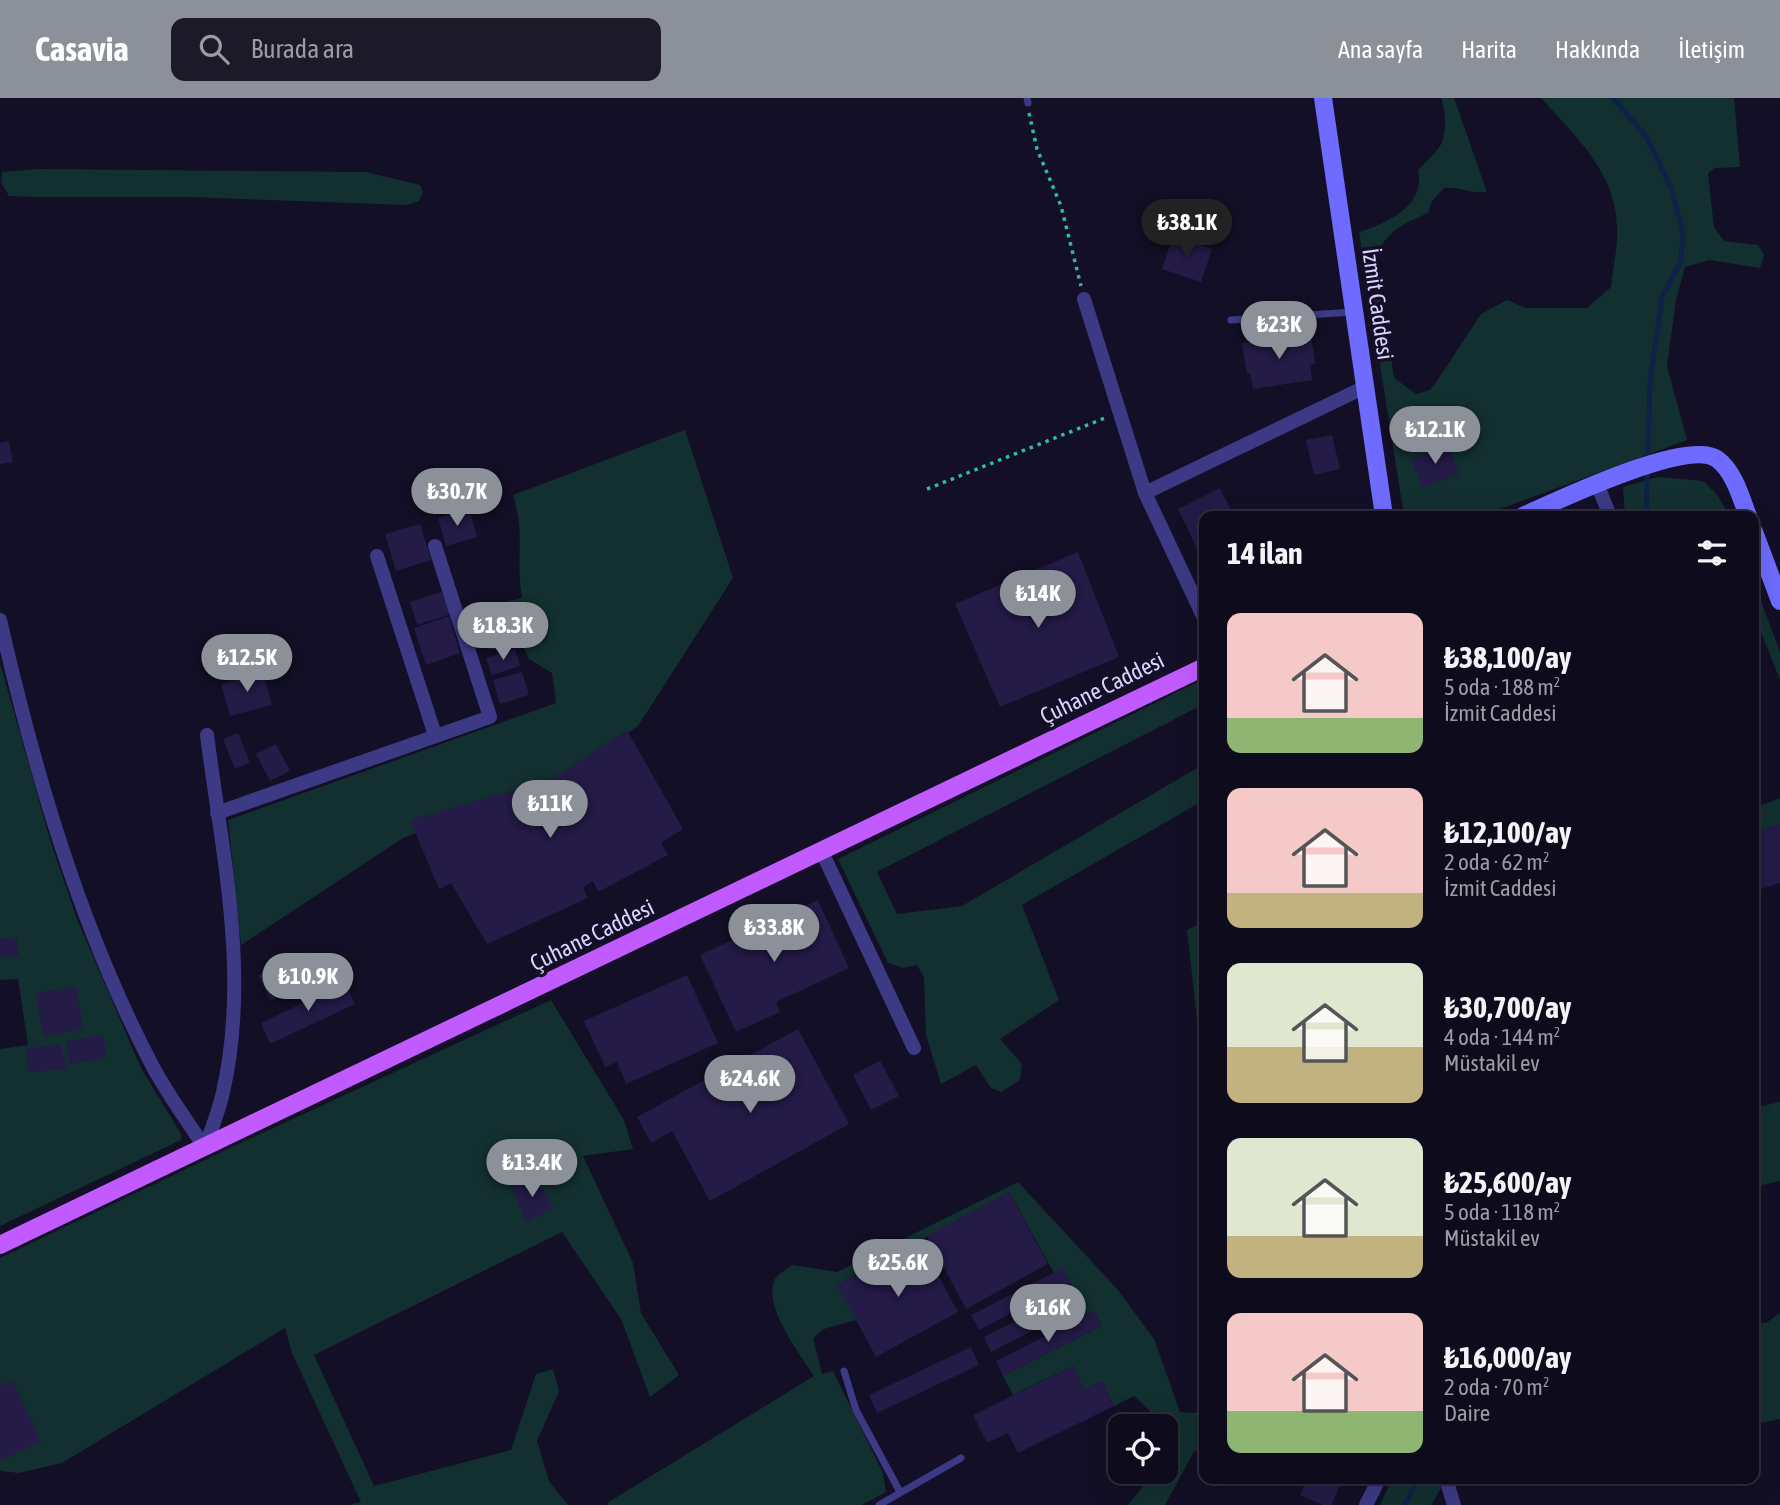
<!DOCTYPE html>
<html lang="tr">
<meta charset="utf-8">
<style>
:root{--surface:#0e0b1c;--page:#1c1929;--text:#f1f3f6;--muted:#9b9ba3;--line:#2e2b3b;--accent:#8c9099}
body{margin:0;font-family:"Asap Condensed",sans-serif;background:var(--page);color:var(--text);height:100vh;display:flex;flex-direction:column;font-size:26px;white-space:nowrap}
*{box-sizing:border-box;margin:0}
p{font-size:23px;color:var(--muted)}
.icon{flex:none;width:38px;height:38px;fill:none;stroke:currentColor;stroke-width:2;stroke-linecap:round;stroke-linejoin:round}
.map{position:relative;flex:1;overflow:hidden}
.sheet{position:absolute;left:1199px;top:413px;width:560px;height:973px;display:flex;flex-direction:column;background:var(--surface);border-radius:14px;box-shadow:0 7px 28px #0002,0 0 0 2px var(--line)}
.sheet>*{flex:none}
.controls{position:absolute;left:1108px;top:1316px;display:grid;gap:14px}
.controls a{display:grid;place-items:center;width:70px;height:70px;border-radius:14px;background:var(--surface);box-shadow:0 7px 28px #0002,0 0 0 2px var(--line);font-size:35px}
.price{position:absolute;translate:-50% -60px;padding:0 16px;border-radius:24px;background:var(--accent);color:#fff;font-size:23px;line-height:46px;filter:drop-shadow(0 2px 4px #0008)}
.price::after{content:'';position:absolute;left:50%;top:42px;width:21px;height:16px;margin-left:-10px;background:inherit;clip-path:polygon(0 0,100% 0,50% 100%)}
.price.on{background:#222;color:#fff}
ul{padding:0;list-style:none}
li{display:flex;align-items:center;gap:21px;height:175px;padding:0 28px}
li span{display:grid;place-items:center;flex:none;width:196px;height:140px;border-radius:14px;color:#555}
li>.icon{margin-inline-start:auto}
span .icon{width:84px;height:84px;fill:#fffc;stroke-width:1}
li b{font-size:30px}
h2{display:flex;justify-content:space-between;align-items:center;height:84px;padding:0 28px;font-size:30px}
header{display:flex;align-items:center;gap:42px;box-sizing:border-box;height:98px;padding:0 35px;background:var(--accent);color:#fff}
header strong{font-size:33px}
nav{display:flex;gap:38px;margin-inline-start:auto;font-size:24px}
.search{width:490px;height:63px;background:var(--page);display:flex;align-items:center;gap:18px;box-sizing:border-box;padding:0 24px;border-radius:14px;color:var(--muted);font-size:26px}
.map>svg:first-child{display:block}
.green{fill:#12302f}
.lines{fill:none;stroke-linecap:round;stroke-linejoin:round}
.stream{stroke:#0c2248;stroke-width:5}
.building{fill:#241b47}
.path{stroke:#2fb8b0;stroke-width:3.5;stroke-dasharray:3.5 5;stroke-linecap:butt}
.lane{stroke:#3d3a85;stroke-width:7}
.street{stroke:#3d3a85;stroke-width:14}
.secondary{stroke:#6f6bff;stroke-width:18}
.primary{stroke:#c25bff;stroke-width:18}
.labels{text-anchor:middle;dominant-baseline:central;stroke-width:7;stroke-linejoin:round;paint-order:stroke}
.street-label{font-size:23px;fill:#d9d4ff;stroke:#130f26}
</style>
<header>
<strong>Casavia</strong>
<div class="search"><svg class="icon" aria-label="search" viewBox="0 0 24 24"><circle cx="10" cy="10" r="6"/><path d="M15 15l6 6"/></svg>Burada ara</div>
<nav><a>Ana sayfa</a><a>Harita</a><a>Hakkında</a><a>İletişim</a></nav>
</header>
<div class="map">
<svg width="1780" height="1407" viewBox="0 0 1780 1407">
<rect width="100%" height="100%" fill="#130f26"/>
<g class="green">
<path d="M 1441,0 L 1454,0 L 1487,94 C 1470,96 1460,88 1444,90 L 1432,103 L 1428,115 C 1404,126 1387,132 1377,157 L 1394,280 L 1416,296 L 1430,292 L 1437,283 L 1481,216 L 1507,202 L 1526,210 L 1587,210 L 1611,189 C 1613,169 1618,148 1617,129 C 1616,74 1575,38 1541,0 L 1734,0 L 1740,69 L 1715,70 L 1708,75 L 1714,129 L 1724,143 L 1758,147 L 1764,157 L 1760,170 L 1709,162 L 1685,169 L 1676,202 L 1667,268 L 1687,342 L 1481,418 L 1404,418 L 1359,134 C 1386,126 1426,107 1418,73 C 1424,64 1432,59 1438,51 C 1448,39 1446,14 1441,0 Z"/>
<polygon points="38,71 366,74 420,87 423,94 419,103 407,107 188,99 34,99 9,98 1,84 2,74"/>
<path d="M 685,332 L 733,480 L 638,628 L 559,683 L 403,740 L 241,847 L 228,722 L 556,605 L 552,575 L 529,561 L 522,546 L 489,552 L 476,511 L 522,500 C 515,460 526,438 513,397 Z"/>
<polygon points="1658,379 1703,383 1718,398 1729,418 1625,418 1623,389"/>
<polygon points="1754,484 1780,554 1780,582 1754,516"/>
<polygon points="0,565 51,745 77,821 141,970 181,1036 181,1042 0,1128 0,951 28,947 18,881 0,882"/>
<polygon points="1204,581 1204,606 877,774 897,816 962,808 1204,666 1204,702 1022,807 1059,902 1000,941 1022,966 1020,982 1001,994 991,990 976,967 941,986 926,937 924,879 917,867 903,870 888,865 838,761"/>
<polygon points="1780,700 1780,726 1754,735 1754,710"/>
<polygon points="1204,824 1204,946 1198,931 1187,832"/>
<polygon points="551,902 624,1022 633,1051 583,1058 633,1165 641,1215 679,1277 650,1299 621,1221 562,1134 314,1257 374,1388 511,1352 536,1276 553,1271 559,1293 537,1343 549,1383 568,1407 350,1407 361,1404 292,1255 285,1230 62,1365 19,1375 0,1373 0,1160 236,1047"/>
<polygon points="1780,1004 1780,1083 1754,1089 1754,1010"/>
<path d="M 1018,1084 L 1118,1192 L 1154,1241 L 1180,1314 L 1198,1315 L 1204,1320 L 1204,1344 L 1193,1355 L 1165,1407 L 1128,1407 L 1155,1374 L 1166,1374 L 1166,1328 L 1156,1328 L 1149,1312 L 1134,1298 L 1114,1308 L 1102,1283 L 1084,1292 L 1073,1268 L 1013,1297 L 1003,1278 L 1101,1228 L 1094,1213 L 1086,1217 L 1063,1171 L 1054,1175 L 1009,1094 L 838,1187 L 856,1222 L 824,1231 L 813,1240 L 822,1276 L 833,1273 L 883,1375 L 886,1394 L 862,1407 L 608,1407 L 607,1405 L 814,1278 C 800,1256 762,1208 775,1181 C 779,1175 787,1171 793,1167 L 837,1174 Z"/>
<polygon points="1780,1215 1780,1321 1754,1326 1754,1225 1766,1225"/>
<polygon points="1392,1381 1438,1381 1441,1390 1431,1407 1380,1407"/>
</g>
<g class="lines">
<g class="stream">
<polyline points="1613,0 1646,38 1671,89 1683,135 1681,163 1662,199 1650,284 1646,418"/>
<polyline points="1405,1407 1418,1381"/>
</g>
</g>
<g class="building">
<polygon points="1173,138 1212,151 1201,184 1162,171"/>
<polygon points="1311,236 1315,266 1310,267 1312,282 1253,291 1250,275 1247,276 1242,245"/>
<polygon points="1332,337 1340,371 1314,377 1306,342"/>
<polygon points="9,343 13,364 0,366 0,345"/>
<polygon points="1448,347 1459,376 1422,390 1411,361"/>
<polygon points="1220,390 1234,418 1204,418 1204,465 1178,411"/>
<polygon points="469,411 477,439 446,448 438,420"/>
<polygon points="420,426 431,462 396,473 385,436"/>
<polygon points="1078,454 1119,559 1000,609 955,506"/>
<polygon points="444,493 451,516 417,527 410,504"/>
<polygon points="449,518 460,555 426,567 414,530"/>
<polygon points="515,551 520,568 492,577 486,560"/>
<polygon points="263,574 272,607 230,618 221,586"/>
<polygon points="522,574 529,597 500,606 493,582"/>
<polygon points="627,632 683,731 661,745 668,757 598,794 593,783 583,789 588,800 487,846 451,785 439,791 410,722 524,689 534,705 554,692 549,683"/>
<polygon points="238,635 250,664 235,671 223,641"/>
<polygon points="276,646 290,673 270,683 256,656"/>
<polygon points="1780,726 1780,785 1754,793 1754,735"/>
<polygon points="818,802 849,870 776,904 780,914 736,934 700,857"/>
<polygon points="17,839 19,858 0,859 0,841"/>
<polygon points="309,854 321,880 270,903 258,877"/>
<polygon points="687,877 718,945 626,986 617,964 605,969 584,923"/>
<polygon points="345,885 355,906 270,946 261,925"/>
<polygon points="76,888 83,931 43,938 36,895"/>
<polygon points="798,931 849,1026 710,1103 672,1033 651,1045 637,1019"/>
<polygon points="103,937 107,959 70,966 66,943"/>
<polygon points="60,946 68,971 29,974 25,951"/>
<polygon points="880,963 899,998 871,1012 853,977"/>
<polygon points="536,1078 553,1110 527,1124 511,1091"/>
<polygon points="1009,1094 1048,1166 966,1211 927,1138"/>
<polygon points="919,1142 958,1214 876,1259 837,1187"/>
<polygon points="1063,1170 1070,1185 979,1232 971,1217"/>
<polygon points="1075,1193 1082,1208 991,1254 984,1239"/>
<polygon points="1094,1213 1101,1228 1003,1278 996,1263"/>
<polygon points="971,1249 979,1267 877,1315 869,1297"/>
<polygon points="1073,1268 1084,1292 1102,1283 1114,1308 1018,1355 1008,1335 987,1345 973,1317"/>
<polygon points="12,1282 41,1343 0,1363 0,1288"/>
<polygon points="1307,1381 1343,1381 1331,1407 1323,1407 1300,1397"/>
</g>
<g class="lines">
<g class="path">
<polyline points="1029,15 1037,51 1061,108 1081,188"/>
<polyline points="927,391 1105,320"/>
</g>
<g class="lane">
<polyline points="1027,0 1028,5"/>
<polyline points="1231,222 1353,214"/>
<polyline points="844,1273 856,1312 900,1394"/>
<polyline points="879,1407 961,1360"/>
</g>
<g class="street">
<polyline points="1084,201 1145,395 1204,520"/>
<polyline points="1597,386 1610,418"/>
<polyline points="1145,395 1365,289"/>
<polyline points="377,458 435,637"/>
<path d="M 0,522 C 35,675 80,830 153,969 C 168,997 188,1024 205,1050"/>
<polyline points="217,715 490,619 435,448"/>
<polyline points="822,754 914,950"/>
<path d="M 205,1050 C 211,1032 219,1013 223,994 C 250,876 222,755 207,637"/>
<polyline points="1446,1381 1454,1407"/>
<polyline points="1366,1407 1379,1381"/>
</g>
<g class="secondary">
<polyline points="1323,0 1384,418"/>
<path d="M 1523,418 C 1557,403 1687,340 1717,361 C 1734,373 1741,400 1748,418"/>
<polyline points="1754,434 1780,503"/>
</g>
<polyline class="primary" points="0,1147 1204,569"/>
</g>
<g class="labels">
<g class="street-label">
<text transform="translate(1378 206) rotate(82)">İzmit Caddesi</text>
<text transform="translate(1102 590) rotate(-26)">Çuhane Caddesi</text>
<text transform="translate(592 837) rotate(-26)">Çuhane Caddesi</text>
</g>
</g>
</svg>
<div class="controls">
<a><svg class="icon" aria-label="locate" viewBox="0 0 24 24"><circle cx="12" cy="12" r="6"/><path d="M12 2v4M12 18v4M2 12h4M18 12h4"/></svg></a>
</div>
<b class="price on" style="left:1187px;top:161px">₺38.1K</b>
<b class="price" style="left:1279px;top:263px">₺23K</b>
<b class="price" style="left:1435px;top:368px">₺12.1K</b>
<b class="price" style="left:457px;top:430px">₺30.7K</b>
<b class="price" style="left:1038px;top:532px">₺14K</b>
<b class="price" style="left:503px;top:564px">₺18.3K</b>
<b class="price" style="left:247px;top:596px">₺12.5K</b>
<b class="price" style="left:550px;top:742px">₺11K</b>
<b class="price" style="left:774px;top:866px">₺33.8K</b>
<b class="price" style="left:308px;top:915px">₺10.9K</b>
<b class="price" style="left:750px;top:1017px">₺24.6K</b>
<b class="price" style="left:532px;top:1101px">₺13.4K</b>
<b class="price" style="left:898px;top:1201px">₺25.6K</b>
<b class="price" style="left:1048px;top:1246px">₺16K</b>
<section class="sheet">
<h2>14 ilan<svg class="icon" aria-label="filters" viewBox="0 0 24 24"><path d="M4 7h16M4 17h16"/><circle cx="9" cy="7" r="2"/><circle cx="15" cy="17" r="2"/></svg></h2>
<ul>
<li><span style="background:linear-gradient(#f6c9c9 75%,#8fb573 0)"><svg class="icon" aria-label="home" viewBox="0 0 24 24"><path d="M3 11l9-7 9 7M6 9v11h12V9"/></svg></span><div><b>₺38,100/ay</b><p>5 oda · 188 m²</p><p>İzmit Caddesi</p></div></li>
<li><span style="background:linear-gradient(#f6c9c9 75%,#c2b280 0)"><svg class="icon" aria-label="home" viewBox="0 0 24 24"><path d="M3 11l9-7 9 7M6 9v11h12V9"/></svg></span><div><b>₺12,100/ay</b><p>2 oda · 62 m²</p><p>İzmit Caddesi</p></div></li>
<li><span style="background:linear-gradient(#dfe7d0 60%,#c2b280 0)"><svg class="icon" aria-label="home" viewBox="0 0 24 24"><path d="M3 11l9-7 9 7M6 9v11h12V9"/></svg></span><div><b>₺30,700/ay</b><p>4 oda · 144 m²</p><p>Müstakil ev</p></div></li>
<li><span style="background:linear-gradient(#dfe7d0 70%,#c2b280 0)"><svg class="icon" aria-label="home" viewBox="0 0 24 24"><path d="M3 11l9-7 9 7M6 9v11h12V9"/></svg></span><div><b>₺25,600/ay</b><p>5 oda · 118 m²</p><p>Müstakil ev</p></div></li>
<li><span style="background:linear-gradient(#f6c9c9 70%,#8fb573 0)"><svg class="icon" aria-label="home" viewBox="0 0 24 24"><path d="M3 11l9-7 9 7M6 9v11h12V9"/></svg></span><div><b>₺16,000/ay</b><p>2 oda · 70 m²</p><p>Daire</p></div></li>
</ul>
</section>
</div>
